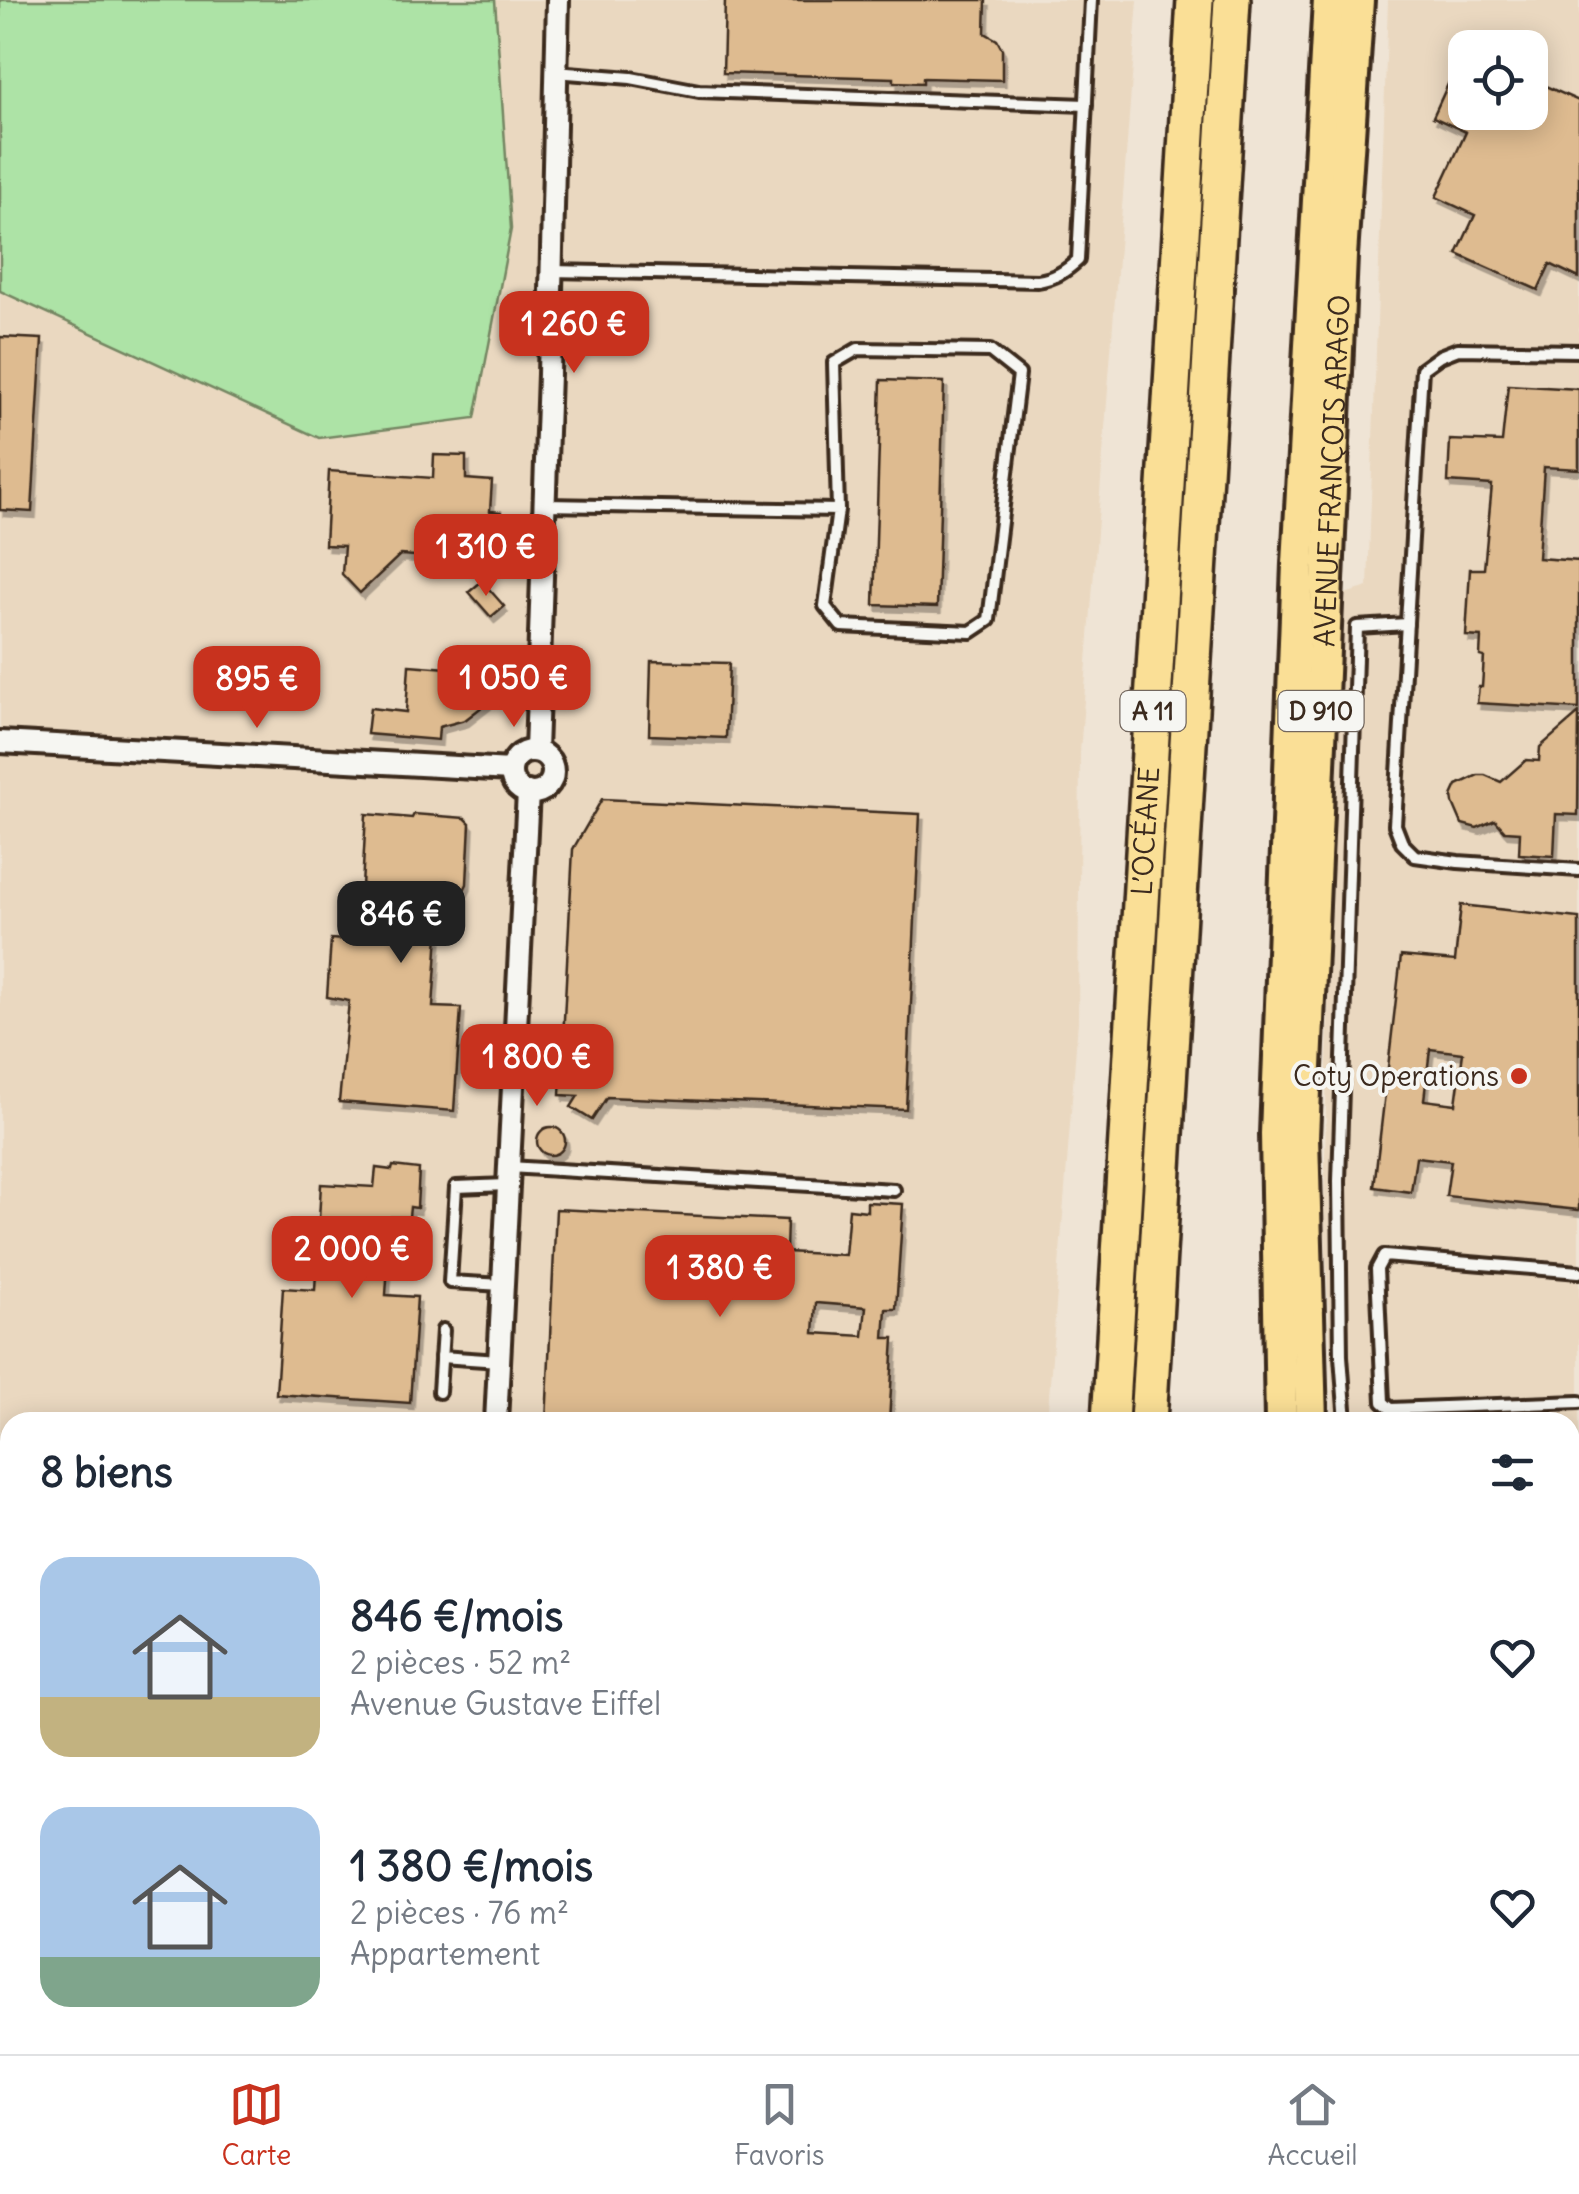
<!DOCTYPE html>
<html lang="fr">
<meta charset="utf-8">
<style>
:root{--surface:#fff;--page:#f6f6f7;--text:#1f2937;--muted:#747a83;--line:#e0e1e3;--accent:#c8321e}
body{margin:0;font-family:Delius,sans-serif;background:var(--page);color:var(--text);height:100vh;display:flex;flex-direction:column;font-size:38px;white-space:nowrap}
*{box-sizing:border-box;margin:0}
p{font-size:32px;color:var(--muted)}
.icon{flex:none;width:55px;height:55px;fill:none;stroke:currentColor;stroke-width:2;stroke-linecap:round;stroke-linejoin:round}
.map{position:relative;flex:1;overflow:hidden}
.side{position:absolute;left:0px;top:1412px;width:1580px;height:642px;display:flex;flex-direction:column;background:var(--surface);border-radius:30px 30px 0 0;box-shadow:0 5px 25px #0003}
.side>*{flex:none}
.fabs{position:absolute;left:1448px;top:30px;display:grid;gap:20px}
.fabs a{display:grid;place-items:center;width:100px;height:100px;border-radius:20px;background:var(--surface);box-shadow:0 5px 25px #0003;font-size:50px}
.price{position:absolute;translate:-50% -85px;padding:0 22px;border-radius:20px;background:var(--accent);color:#fff;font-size:32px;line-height:65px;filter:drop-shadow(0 2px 5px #0008)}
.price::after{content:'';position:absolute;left:50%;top:60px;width:30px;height:22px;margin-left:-15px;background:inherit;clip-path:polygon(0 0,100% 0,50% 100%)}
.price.current{background:#222;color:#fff}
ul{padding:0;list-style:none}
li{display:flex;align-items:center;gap:30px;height:250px;padding:0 40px}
li span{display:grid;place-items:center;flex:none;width:280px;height:200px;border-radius:30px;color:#555}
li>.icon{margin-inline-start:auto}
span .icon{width:120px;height:120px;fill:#fffc;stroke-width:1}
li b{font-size:42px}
h2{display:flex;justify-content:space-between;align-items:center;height:120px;padding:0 40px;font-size:42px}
.menu{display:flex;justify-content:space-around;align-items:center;height:140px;border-top:2px solid var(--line);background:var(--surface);font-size:28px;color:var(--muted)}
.menu a{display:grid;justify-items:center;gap:5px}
.menu .current{color:var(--accent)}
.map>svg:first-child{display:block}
.built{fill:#ead8c0;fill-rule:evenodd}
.green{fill:#ade3a6;stroke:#748662;stroke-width:2.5}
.building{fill:#debb90;stroke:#3b2a1e;stroke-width:2.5;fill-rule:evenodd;filter:url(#shadow)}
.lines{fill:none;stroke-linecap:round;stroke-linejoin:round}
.service-casing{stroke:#3b2a1e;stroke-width:18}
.minor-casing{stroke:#3b2a1e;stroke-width:28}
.primary-casing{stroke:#3b2a1e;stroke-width:38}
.motorway-casing{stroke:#3b2a1e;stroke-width:42}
.service{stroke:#f6f6f2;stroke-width:10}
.minor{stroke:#f6f6f2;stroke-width:20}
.primary{stroke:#fadf96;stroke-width:30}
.motorway{stroke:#fadf96;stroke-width:35}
.poi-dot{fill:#c8321e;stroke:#f6f6f2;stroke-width:4}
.labels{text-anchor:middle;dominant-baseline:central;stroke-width:8;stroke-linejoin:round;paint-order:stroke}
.shield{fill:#f6f6f2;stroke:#73675e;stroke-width:2.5}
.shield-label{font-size:25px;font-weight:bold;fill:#3b2a1e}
.street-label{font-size:28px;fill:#3b2a1e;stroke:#f6f6f2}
.poi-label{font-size:28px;fill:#3b2a1e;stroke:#f6f6f2;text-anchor:end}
</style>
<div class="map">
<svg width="1579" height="2054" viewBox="0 0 1579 2054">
<defs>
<filter id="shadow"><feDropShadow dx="3.5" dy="6" stdDeviation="0" flood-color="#0004"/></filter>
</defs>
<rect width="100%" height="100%" fill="#efe4d5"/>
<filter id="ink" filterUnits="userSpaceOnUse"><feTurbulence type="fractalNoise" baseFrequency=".01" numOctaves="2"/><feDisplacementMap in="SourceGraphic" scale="20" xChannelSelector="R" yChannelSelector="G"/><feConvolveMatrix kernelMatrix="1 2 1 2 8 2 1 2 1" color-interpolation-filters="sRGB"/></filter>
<g filter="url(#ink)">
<g class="built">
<polygon points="0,0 1138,0 1080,753 1078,1021 1047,1422 10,1422 10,2045 1011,2045 1011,2054 0,2054"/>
<path d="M 1388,0 L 1579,0 L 1579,2054 L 1447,2054 L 1444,2045 L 1570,2045 L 1570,1422 L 1334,1422 L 1324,1211 L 1331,869 L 1345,594 L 1368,587 ZM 1465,48 L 1530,48 L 1530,112 L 1465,112 Z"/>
<polygon points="1170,2045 1374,2045 1377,2054 1170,2054"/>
</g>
<polygon class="green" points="0,0 495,0 511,229 475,418 319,438 0,291"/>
<g class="building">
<polygon points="725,0 986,0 985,33 997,40 1002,49 1002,80 923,78 923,83 894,82 894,78 723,73"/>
<polygon points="1465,47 1465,112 1530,112 1530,79 1579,101 1579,278 1550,264 1538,290 1457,254 1475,215 1436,197 1466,132 1433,117"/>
<polygon points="0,337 42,339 32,512 0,510"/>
<polygon points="881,380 944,382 937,607 874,605"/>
<polygon points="1508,385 1579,389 1579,469 1544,467 1538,558 1579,561 1579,709 1477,703 1479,687 1482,687 1484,657 1480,656 1481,637 1466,636 1470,569 1484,569 1492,485 1448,482 1450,440 1502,442"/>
<polygon points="434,455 466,456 466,479 492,481 490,511 501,512 498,561 400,555 360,593 342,574 344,546 325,545 329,471 433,478"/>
<polygon points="482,581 504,606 491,617 469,592"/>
<polygon points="651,661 729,663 726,738 649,735"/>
<polygon points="409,665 499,672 495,690 487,703 465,720 439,727 438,740 367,734 370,708 406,712"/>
<polygon points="1579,713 1578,815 1556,814 1554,856 1519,854 1520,832 1505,831 1495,820 1477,828 1462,824 1453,803 1452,796 1457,785 1478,775 1485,775 1501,782 1526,760 1539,761 1540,747"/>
<polygon points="602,799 920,814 906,1109 607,1097 592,1120 571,1107 578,1096 560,1095 573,849"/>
<polygon points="366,814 412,818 414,814 465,818 470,823 467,884 463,892 441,891 433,1007 461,1008 454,1111 339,1102 349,1001 327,997 331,939 359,941"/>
<path d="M 1461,905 L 1579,918 L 1579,1210 L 1446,1196 L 1451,1161 L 1416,1157 L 1411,1192 L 1374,1187 L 1401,956 L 1455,961 ZM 1430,1049 L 1463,1053 L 1456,1104 L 1424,1100 Z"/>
<circle cx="551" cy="1141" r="14"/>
<polygon points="393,1166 419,1169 417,1208 410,1207 409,1217 391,1217 386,1295 417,1297 410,1403 276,1394 283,1288 315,1290 321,1184 374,1187 376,1168 392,1170"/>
<path d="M 867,1202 L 903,1204 L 896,1309 L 886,1309 L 884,1338 L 894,1338 L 889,1422 L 546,1422 L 556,1209 L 787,1220 L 786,1252 L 845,1255 L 849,1209 L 867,1211 ZM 816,1303 L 866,1307 L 863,1336 L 814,1333 Z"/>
</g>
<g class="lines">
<defs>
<g id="service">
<polyline points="555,72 631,78 699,91 1086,105"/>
<path d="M 551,271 L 1038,281 C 1055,278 1065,272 1078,260 L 1091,0"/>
<polyline points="1579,351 1458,349 1440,356 1422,369 1395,825 1402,843 1415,856 1458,862 1579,870"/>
<polyline points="545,505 838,510 825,606 841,626 971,632 989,620 1019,374 990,351 858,349 834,363 838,510"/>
<polyline points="509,1167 894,1190"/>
<polyline points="1579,1272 1384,1256 1377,1269 1383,1402 1391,1409 1579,1402"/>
<polyline points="503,1285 450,1282 456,1187 507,1185"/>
<polyline points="441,1357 499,1361"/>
<polyline points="439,1392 443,1330"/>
<polyline points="1346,1422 1341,1356 1339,1181 1357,627 1407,624"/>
<polyline points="0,1686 10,1686"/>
<polyline points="1570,1876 1579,1873"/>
<polyline points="0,1910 10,1911"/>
<polyline points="1570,1911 1579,1908"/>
<polyline points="1570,1966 1579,1951"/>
<polyline points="1570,1978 1579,1982"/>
<polyline points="1317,2045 1319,2054"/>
<polyline points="1456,2045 1458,2054"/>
<polyline points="1484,2045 1486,2054"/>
<polyline points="185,2054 185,2045"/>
<polyline points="833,2054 833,2045"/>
</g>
<g id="minor">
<polyline points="0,742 511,770"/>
<polyline points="536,751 549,374 558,0"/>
<circle cx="532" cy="772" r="21"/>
<polyline points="496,1422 528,792"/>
<polyline points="455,2054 455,2045"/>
</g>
<g id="primary">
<polyline points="1281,1422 1276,1134 1298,564 1329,0"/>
<path id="s1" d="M 1311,1422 L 1303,1137 L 1341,256 L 1358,0"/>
<polyline points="1389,2045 1391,2054"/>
<polyline points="1419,2045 1421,2054"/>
</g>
<g id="motorway">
<path id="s2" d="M 1110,1422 L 1195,0"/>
<polyline points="1148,1422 1232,0"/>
<polyline points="1073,2054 1073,2045"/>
<polyline points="1110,2054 1110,2045"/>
</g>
</defs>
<use href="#service" class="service-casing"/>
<use href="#minor" class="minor-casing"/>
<use href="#primary" class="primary-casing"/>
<use href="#motorway" class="motorway-casing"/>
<use href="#service" class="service"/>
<use href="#minor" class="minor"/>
<use href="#primary" class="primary"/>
<use href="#motorway" class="motorway"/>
</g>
</g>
<circle class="poi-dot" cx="1519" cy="1076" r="10"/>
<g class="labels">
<g class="shield">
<rect x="1120.5" y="691" width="65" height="40" rx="8"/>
<rect x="1278.5" y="691" width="85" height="40" rx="8"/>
</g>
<g class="shield-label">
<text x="1153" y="711">A 11</text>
<text x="1321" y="711">D 910</text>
</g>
<g class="street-label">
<text stroke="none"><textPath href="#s1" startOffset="952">AVENUE FRANÇOIS ARAGO</textPath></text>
<text stroke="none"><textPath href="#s2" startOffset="592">L’OCÉANE</textPath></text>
</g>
<g class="poi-label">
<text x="1499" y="1076">Coty Operations</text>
</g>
</g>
</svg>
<div class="fabs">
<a><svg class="icon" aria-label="locate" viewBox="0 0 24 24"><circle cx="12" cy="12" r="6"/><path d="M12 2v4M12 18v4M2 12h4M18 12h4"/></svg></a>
</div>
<b class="price" style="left:574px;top:376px">1 260 €</b>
<b class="price" style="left:486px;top:599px">1 310 €</b>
<b class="price" style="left:514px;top:730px">1 050 €</b>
<b class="price" style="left:257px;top:731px">895 €</b>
<b class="price current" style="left:401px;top:966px">846 €</b>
<b class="price" style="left:537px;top:1109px">1 800 €</b>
<b class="price" style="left:352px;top:1301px">2 000 €</b>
<b class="price" style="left:720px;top:1320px">1 380 €</b>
<section class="side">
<h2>8 biens<svg class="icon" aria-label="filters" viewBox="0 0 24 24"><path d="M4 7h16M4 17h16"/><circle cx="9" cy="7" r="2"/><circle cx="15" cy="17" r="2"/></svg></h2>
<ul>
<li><span style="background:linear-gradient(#a9c7e8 70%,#c2b280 0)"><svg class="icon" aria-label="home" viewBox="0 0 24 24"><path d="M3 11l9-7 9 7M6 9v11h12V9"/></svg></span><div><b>846 €/mois</b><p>2 pièces · 52 m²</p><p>Avenue Gustave Eiffel</p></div><svg class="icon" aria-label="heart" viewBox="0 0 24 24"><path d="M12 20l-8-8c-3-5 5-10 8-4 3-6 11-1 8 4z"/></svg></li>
<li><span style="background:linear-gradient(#a9c7e8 75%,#7fa58c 0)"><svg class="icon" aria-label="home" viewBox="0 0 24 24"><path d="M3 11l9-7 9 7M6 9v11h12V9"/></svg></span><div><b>1 380 €/mois</b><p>2 pièces · 76 m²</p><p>Appartement</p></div><svg class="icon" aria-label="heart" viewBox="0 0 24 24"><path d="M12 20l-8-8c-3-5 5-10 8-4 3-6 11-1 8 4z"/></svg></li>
</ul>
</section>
</div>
<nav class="menu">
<a class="current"><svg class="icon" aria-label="map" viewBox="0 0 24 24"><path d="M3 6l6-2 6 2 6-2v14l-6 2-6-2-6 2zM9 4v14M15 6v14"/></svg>Carte</a>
<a><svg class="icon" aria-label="saved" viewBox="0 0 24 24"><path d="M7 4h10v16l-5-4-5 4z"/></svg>Favoris</a>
<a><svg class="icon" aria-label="home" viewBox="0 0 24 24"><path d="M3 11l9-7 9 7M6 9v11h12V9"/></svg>Accueil</a>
</nav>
